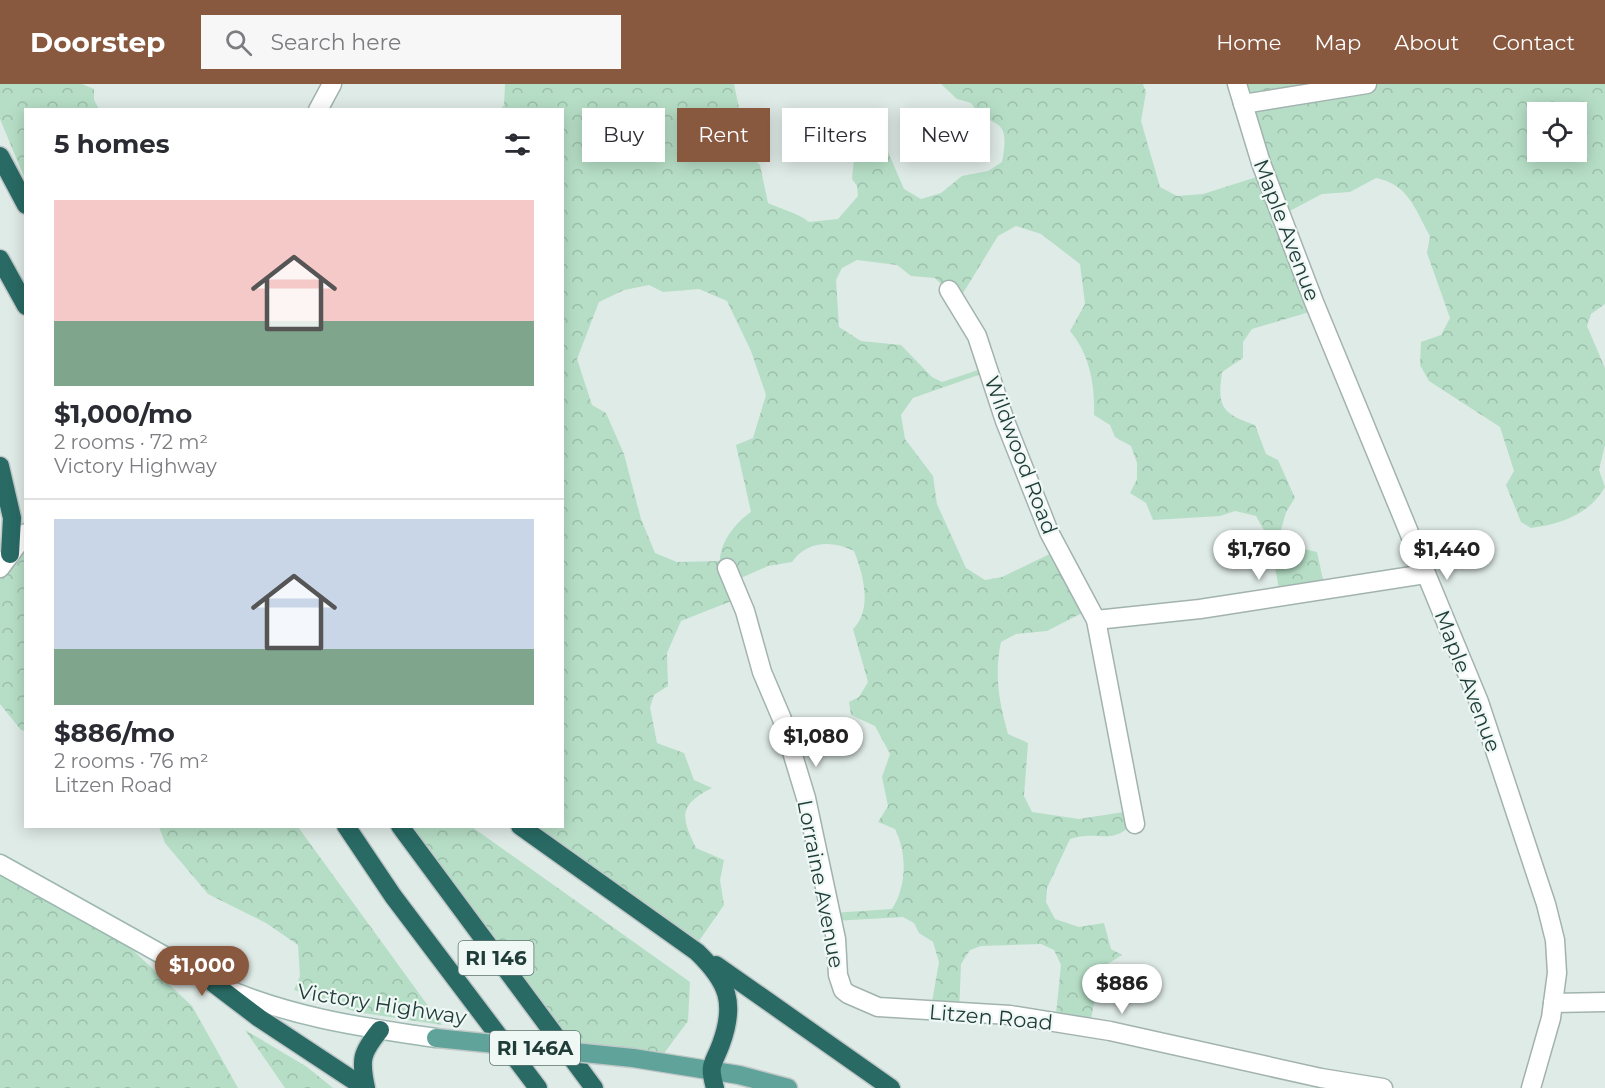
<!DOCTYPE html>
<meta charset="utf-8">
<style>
:root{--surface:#fff;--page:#f7f7f7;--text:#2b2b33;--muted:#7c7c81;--line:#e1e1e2;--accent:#88583f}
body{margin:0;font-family:Montserrat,sans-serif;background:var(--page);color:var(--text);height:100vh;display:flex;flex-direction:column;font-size:22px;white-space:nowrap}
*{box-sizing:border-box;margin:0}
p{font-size:20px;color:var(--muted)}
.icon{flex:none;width:33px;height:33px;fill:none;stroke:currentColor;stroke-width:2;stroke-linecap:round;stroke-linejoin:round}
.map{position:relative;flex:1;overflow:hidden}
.drawer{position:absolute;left:24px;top:24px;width:540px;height:720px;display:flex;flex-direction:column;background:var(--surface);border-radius:0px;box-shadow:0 3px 15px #0003}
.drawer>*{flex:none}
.top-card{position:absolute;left:582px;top:24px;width:570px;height:54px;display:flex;gap:12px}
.fabs{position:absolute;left:1527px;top:18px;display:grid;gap:12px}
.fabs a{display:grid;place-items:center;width:60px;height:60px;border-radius:0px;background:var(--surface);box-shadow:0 3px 15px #0003;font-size:30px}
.price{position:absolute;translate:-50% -51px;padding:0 14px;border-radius:21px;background:#fff;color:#222;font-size:20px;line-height:39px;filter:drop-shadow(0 2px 3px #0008)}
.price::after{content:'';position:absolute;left:50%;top:36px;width:18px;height:14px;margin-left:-9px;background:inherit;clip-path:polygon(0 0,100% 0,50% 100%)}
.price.current{background:var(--accent);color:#fff}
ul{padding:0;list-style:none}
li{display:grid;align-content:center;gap:12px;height:318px;padding:0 30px}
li+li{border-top:2px solid var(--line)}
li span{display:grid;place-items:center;height:186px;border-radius:0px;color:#555}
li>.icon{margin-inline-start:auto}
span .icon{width:108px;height:108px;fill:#fffc;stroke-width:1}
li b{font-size:26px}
h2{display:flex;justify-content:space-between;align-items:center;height:72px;padding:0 30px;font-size:26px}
.chip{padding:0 21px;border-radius:0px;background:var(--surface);box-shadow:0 3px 15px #0003;font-size:21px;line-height:54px}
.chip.current{background:var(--accent);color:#fff}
header{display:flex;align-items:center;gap:36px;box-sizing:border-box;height:84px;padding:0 30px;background:var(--accent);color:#fff}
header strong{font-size:28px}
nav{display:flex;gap:33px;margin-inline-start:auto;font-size:21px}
.search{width:420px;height:54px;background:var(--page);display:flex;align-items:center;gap:15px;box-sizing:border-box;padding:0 21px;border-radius:0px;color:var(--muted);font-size:22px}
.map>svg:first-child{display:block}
.forest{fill:url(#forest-crowns);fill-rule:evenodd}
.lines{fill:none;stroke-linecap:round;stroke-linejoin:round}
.minor-casing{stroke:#a2b3af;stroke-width:21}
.tertiary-casing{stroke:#a2b3af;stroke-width:21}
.secondary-casing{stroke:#9db7b1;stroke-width:21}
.primary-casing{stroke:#c0c8c7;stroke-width:21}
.motorway-casing{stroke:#c0c8c7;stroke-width:21}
.minor{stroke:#fff;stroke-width:18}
.tertiary{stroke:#fff;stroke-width:18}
.secondary{stroke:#fff;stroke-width:18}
.primary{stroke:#60a39a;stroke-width:18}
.motorway{stroke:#296a64;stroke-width:18}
.primary-bridge-casing{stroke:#c0c8c7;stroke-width:21;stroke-linecap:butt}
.primary-bridge{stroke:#60a39a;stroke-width:18}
.labels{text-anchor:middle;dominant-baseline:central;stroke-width:4.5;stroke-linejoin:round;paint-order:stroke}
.shield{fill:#eff8f4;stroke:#5d7470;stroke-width:1.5}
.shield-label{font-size:20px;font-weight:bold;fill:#1f3c38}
.street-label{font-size:21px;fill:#1f3c38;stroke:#eff8f4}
</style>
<header>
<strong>Doorstep</strong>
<div class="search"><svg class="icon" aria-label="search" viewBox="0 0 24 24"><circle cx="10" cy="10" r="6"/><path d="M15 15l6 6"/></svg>Search here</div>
<nav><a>Home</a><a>Map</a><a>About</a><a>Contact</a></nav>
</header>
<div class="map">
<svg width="1605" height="1004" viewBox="0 0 1605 1004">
<defs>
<pattern id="forest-crowns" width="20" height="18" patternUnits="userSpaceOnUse" patternTransform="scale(1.5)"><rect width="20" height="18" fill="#b6dec6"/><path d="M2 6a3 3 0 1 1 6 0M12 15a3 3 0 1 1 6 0" fill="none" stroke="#9cbfab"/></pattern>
</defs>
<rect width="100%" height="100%" fill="#dfebe7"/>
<g class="forest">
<polygon points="0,0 82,0 94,5 94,16 99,25 26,26 25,95 0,35"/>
<path d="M 505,0 L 734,0 L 747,62 L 752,74 L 760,81 L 768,119 C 783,126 796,128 809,138 L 838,135 L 858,112 L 857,102 L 852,95 L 855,64 L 885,61 L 904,105 L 921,115 L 941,109 L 962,92 L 988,87 L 1002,78 C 1012,27 991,49 971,19 L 957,15 L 941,0 L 1143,0 L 1146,8 L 1141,37 L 1160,103 L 1177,112 L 1203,110 L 1263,91 L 1236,0 L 1605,0 L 1605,220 L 1591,230 L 1587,242 L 1605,284 L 1605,361 L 1599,386 L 1605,403 C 1589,431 1560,440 1531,444 L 1521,438 L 1506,401 L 1514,387 L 1500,343 L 1429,297 L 1420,281 L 1421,258 L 1441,251 L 1450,234 L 1427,169 L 1430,152 C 1414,124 1409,101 1376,94 L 1350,108 L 1322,110 L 1282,131 L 1316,226 L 1252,245 L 1243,258 L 1243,274 L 1222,288 C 1217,324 1222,329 1255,341 L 1266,370 L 1278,376 L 1295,414 L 1286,428 L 1281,446 L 1291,462 L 1317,468 L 1325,505 L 1280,510 L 1270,457 L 1256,432 L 1235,427 L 1220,432 L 1153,436 L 1146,419 L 1130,409 L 1137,395 L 1137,379 L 1131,362 L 1115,353 L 1110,341 L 1094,331 C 1095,301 1090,271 1070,247 L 1085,220 L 1080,180 L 1041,150 L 1016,142 L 998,152 L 960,214 L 955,214 L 935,194 L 911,192 L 897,181 L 857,176 L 842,184 L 836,196 L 839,243 L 861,257 L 901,261 L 932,293 L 942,298 L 984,284 L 987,288 L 913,314 L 901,331 L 905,355 L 933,392 L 937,420 L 966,484 L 985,496 L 1002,493 L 1054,468 L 1088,526 L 1047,547 L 1016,550 L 1001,558 C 994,591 999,617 1008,650 L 1028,659 L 1024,712 L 1032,728 L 1079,735 L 1130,727 L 1135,736 C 1114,764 1097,745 1070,755 L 1047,804 L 1046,818 L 1055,835 L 1079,843 L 1104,839 L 1111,865 L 1122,871 L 1101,884 L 1089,945 L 1055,940 L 1061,881 L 1054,866 L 1041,860 L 981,862 L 970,866 L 961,880 L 959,930 L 930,929 L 939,878 L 933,858 L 919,849 L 914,839 L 903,833 L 834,837 L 832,829 L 892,825 C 907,802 907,769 895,745 L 878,738 L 888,722 L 882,693 L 890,670 L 875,642 L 851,631 L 849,618 L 859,613 L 868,598 L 853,545 C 873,526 863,489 854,467 C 832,456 807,457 792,478 L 768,482 L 734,497 L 734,516 L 681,537 L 667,569 L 668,602 L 654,611 L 650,623 L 657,659 L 684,669 L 694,696 L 712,704 C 678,721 681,733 696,764 L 724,776 L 720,796 L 724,821 L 699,857 L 534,743 L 562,742 L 562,26 L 500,26 L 504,21 ZM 1538,28 L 1576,28 L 1576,68 L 1538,68 ZM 649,201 L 663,208 L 699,205 L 727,217 L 751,267 L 766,311 L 753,354 L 736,361 L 751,428 C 736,438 720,458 720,477 L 677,478 L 655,469 L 641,435 L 624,370 L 606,329 L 592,321 L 577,275 L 599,218 L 624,206 Z"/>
<polygon points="25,454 25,647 21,646 0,620 0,487"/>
<polygon points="159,743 298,743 442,941 356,928 294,906 300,892 298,861 266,839 208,810 165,759"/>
<polygon points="406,743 472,743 690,898 688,937 662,972 568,961"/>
<polygon points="0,775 102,837 192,922 238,1004 0,1004"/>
<polygon points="245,946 307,983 333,1004 285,1004"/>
</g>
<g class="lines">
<defs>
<g id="minor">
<polyline points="1237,0 1261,79 1314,218 1479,618 1546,820 1555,856 1557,889 1551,934 1531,1004"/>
<polyline points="1243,20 1367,0"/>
<polyline points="949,206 977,252 1005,337 1049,448 1096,536 1135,740"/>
<polyline points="727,484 745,527 762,588 782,635 806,714 836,855 838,891 843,906 848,910 878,923 1010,931 1110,947 1321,994 1383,1004"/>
<polyline points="1096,536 1200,525 1425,490"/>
<polyline points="1553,919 1605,918"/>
</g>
<g id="tertiary">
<polyline points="318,26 332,0"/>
<polyline points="0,484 26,449"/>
</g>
<path id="secondary" d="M 0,780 L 213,899 C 285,932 358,943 436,954"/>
<polyline id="primary" points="633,974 739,991 788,1004"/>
<g id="motorway">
<polyline points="0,72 26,121"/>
<polyline points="0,175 26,222"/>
<polyline points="0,382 12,434 10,470"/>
<polyline points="346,742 393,812 538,1004"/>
<polyline points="400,742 594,1004"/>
<path d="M 520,742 L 697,868 C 728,898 736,919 721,960 C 713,982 708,979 715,1004"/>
<polyline points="716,881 891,1004"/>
<polyline points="213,899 259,934 365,1004"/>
<path d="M 366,1004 C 360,976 361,969 380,946"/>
</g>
</defs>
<use href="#minor" class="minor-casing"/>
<use href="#tertiary" class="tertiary-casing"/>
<use href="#secondary" class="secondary-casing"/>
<use href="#primary" class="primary-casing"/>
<use href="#motorway" class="motorway-casing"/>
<use href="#minor" class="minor"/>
<use href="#tertiary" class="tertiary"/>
<use href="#secondary" class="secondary"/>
<use href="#primary" class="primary"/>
<use href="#motorway" class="motorway"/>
<defs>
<polyline id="primary-bridge" points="436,954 633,974"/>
</defs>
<use href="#primary-bridge" class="primary-bridge-casing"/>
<use href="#primary-bridge" class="primary-bridge"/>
</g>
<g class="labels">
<g class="shield">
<rect x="458.5" y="857" width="75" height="34" rx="4.5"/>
<rect x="490" y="947" width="90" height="34" rx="4.5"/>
</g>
<g class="shield-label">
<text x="496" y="874">RI 146</text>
<text x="535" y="964">RI 146A</text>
</g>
<g class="street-label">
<text transform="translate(1287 146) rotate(69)">Maple Avenue</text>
<text transform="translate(1021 371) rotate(69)">Wildwood Road</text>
<text transform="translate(1468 597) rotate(69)">Maple Avenue</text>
<text transform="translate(821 800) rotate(79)">Lorraine Avenue</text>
<text transform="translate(382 920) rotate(9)">Victory Highway</text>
<text transform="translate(991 933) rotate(5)">Litzen Road</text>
</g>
</g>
</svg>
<div class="fabs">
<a><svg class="icon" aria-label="locate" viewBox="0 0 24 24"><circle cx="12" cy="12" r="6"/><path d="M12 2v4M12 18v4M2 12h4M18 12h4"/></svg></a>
</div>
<b class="price" style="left:1259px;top:497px">$1,760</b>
<b class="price" style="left:1447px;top:497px">$1,440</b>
<b class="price" style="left:816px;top:684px">$1,080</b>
<b class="price current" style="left:202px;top:913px">$1,000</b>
<b class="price" style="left:1122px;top:931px">$886</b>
<div class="top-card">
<a class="chip">Buy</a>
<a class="chip current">Rent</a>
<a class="chip">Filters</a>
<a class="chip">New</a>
</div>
<section class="drawer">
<h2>5 homes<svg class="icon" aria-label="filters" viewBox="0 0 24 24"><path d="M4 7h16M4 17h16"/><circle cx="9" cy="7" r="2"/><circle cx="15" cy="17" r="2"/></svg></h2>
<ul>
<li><span style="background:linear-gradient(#f6c9c9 65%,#7fa58c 0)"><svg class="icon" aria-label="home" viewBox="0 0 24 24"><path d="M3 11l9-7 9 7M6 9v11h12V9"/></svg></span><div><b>$1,000/mo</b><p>2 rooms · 72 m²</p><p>Victory Highway</p></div></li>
<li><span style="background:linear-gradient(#c9d6e8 70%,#7fa58c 0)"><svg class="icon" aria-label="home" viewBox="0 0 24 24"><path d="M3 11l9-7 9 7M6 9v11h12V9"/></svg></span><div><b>$886/mo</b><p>2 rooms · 76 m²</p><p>Litzen Road</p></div></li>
</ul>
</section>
</div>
